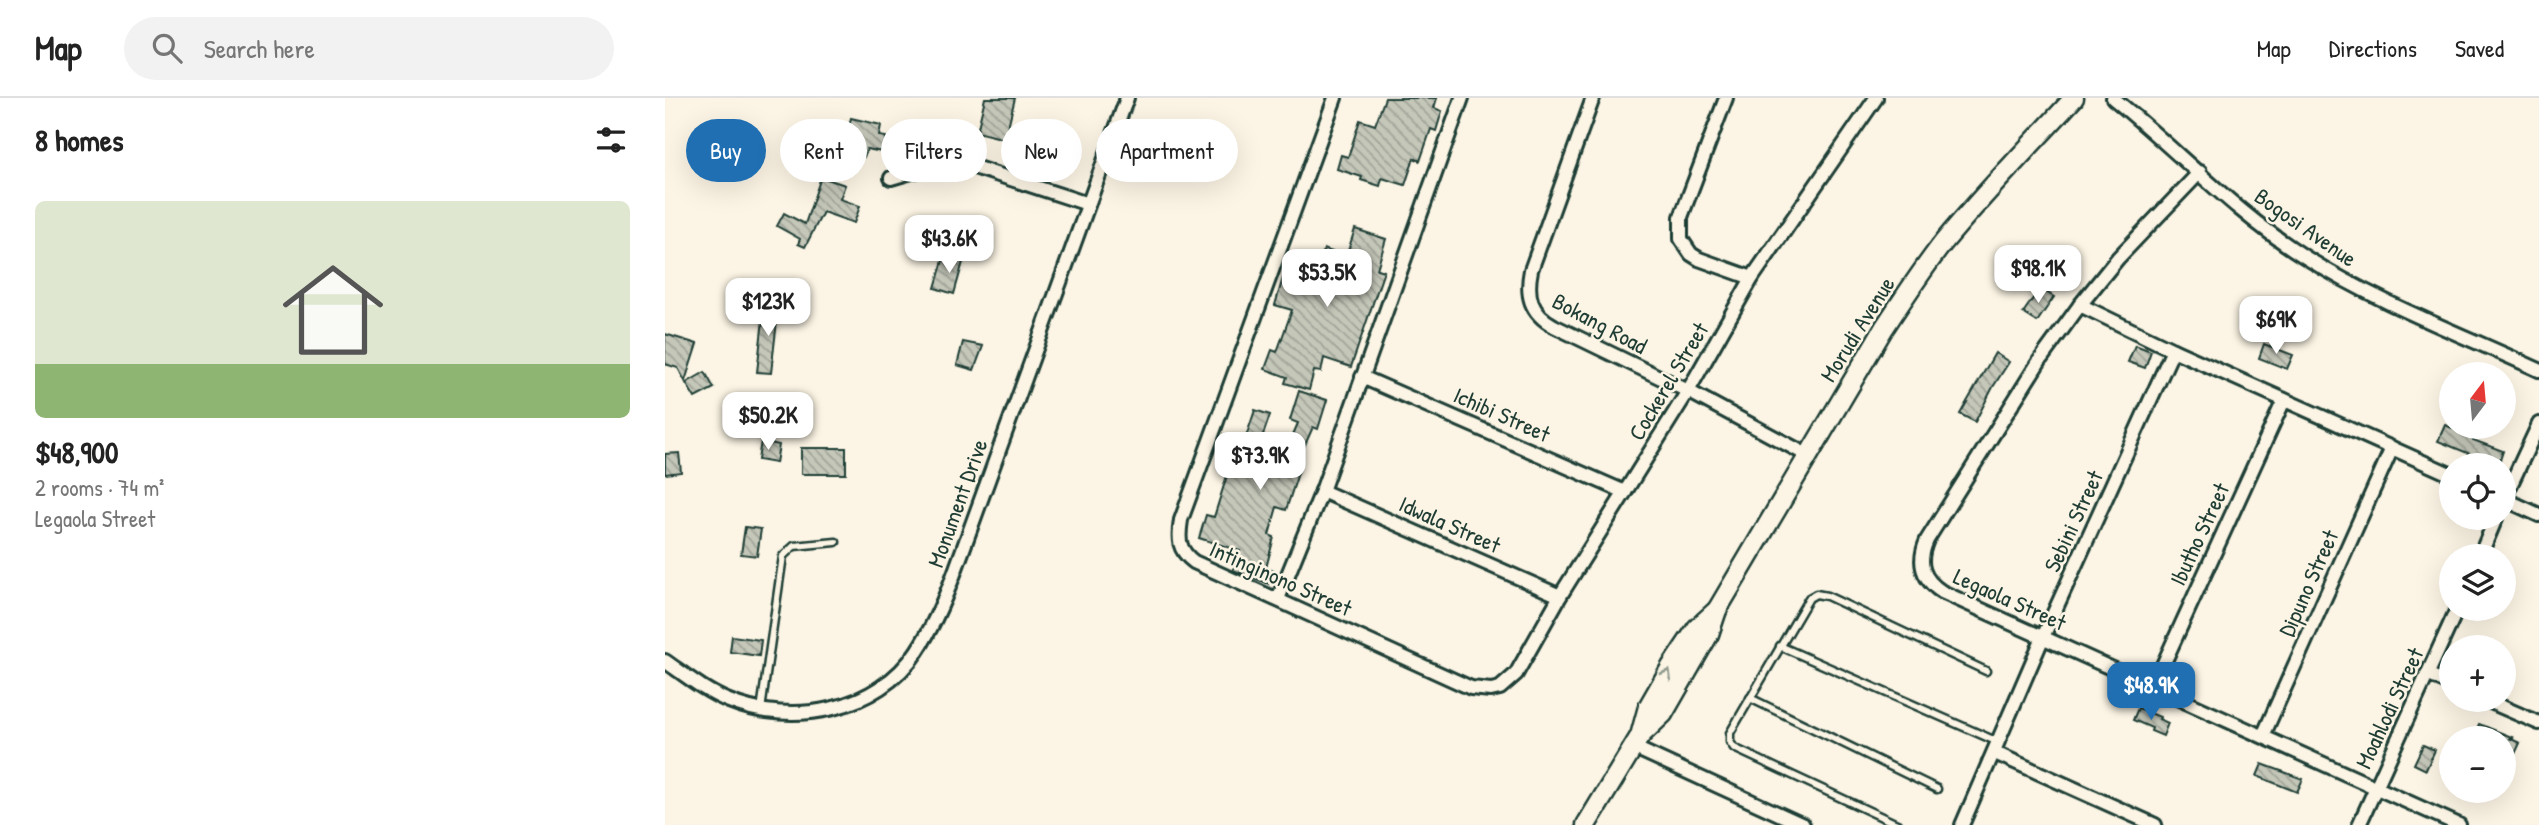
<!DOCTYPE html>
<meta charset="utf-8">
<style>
:root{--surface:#fff;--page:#f2f2f2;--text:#222;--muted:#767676;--line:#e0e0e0;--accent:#1f6fb2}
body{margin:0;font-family:"Patrick Hand",sans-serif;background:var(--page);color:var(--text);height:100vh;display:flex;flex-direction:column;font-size:26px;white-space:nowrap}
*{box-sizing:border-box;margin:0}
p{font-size:23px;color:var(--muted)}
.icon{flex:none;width:38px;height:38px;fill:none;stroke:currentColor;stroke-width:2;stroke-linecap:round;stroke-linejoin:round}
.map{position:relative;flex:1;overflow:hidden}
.drawer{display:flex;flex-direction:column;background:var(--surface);width:665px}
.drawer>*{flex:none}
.hud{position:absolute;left:21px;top:21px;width:665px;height:63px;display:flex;gap:14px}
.needle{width:46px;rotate:16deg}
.fabs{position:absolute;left:1774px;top:264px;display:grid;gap:14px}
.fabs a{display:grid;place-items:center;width:77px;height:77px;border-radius:50%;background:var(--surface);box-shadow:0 7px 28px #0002;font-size:35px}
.price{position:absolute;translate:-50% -60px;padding:0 16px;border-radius:14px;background:#fff;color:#222;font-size:23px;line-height:46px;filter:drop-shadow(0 2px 4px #0008)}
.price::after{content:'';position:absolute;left:50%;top:42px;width:21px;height:16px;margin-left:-10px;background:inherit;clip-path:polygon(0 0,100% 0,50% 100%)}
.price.on{background:var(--accent);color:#fff}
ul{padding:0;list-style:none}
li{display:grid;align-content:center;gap:14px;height:371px;padding:0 35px}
li span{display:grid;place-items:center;height:217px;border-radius:10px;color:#555}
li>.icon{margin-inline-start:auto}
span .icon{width:126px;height:126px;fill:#fffc;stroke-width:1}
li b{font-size:30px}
h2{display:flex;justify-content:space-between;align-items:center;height:84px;padding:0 35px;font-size:30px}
.pill{padding:0 24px;border-radius:32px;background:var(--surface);box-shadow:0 7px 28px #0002;font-size:24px;line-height:63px}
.pill.on{background:var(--accent);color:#fff}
header{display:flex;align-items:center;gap:42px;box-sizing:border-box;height:98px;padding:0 35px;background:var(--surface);border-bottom:2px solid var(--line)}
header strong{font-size:33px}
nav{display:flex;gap:38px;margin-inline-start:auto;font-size:24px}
.search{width:490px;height:63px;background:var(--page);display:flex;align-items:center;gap:18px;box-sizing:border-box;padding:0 24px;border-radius:38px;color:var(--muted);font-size:26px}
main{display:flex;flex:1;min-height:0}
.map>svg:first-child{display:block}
.building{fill:url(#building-back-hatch);stroke:#1f3d34;stroke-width:2}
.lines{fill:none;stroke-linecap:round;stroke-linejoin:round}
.lane-casing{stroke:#1f3d34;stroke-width:11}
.street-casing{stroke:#1f3d34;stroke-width:18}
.secondary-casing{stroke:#1f3d34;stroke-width:23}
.lane{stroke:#fcf5e5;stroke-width:6}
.street{stroke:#fcf5e5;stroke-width:12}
.secondary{stroke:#fcf5e5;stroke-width:18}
.oneway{stroke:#8e998c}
.labels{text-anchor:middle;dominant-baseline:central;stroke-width:5;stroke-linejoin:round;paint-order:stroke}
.street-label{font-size:23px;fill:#1f3d34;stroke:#fcf5e5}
</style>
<header>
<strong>Map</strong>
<div class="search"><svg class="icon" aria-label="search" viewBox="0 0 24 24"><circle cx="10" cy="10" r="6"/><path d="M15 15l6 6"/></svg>Search here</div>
<nav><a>Map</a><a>Directions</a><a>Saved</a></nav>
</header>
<main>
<section class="drawer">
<h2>8 homes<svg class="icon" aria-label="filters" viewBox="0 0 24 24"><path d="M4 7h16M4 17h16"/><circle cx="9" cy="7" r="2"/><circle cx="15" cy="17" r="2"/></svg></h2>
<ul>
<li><span style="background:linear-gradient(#dfe7d0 75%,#8fb573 0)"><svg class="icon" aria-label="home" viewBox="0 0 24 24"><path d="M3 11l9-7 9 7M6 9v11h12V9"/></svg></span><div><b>$48,900</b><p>2 rooms · 74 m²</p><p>Legaola Street</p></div></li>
</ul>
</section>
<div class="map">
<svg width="1874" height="727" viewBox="0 0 1874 727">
<defs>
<pattern id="building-back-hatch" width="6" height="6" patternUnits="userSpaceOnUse" patternTransform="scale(1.75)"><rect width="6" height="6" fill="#c5c7b9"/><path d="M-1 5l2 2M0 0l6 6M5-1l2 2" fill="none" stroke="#9fa397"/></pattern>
</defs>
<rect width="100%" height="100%" fill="#fcf5e5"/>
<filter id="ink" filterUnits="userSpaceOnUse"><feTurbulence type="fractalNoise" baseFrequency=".0143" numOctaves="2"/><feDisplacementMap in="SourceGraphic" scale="14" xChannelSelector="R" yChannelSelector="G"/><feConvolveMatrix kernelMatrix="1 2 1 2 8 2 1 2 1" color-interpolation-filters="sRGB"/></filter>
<g filter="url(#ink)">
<g class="building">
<polygon points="320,0 350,0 340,41 312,34"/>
<polygon points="720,0 772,0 769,10 777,13 771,33 766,31 755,63 749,60 740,87 717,80 715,88 696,82 697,79 672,71 676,57 683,59 695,22 710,27"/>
<polygon points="186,20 216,27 214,38 221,39 217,54 202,51 199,59 165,48 170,31 182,35"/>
<polygon points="156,79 180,87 175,101 195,108 189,125 158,114 140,149 133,146 135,141 112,128 119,115 140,126"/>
<polygon points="690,131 721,141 712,171 719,173 686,269 659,260 656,274 649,273 644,292 620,285 622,279 600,271 607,252 612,254 627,212 610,207 618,180 624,182 634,155 655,163 659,151 681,159"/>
<polygon points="279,159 298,164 289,196 270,190"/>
<polygon points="1375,190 1389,199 1372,224 1358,215"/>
<polygon points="100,204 114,206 106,275 92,274"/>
<polygon points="0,236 32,246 20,283 13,270 0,266"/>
<polygon points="298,244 318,248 309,272 292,267"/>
<polygon points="1599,246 1628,257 1622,271 1594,260"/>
<polygon points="1470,247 1486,253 1480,270 1463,264"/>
<polygon points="1330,255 1344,264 1328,289 1310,324 1295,316"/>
<polygon points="40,274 49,290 30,300 21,285"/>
<polygon points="634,293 662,302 653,331 648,329 629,371 634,372 621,412 612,409 604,437 609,439 601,470 609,473 604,486 568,472 575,453 534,440 541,417 549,419 570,352 576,354 590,312 605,317 597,340 593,339 583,370 611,377 633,325 625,322"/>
<polygon points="1780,327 1809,339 1808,342 1838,353 1833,368 1814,362 1815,360 1773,343"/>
<polygon points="96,343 114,347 111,365 93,362"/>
<rect x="136" y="350" width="45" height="26"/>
<polygon points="14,355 16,374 0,376 0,356"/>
<polygon points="80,429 96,431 92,458 76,456"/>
<polygon points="67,538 96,542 94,558 65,554"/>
<polygon points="1473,610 1495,619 1494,621 1503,625 1498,638 1486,633 1487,630 1468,622"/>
<polygon points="1814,626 1849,640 1844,640 1855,645 1849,658 1839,654 1839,640 1808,640"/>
<polygon points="1758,647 1770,652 1761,672 1749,666"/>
<polygon points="1597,666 1638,681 1632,694 1592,678"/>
</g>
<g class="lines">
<defs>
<g id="lane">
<polyline points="1115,548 1333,644"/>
<polyline points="1085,600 1272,691"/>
<polyline points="96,612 118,458 129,448 171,444"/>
<polyline points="1234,727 1069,650 1065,644 1065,635 1144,500 1151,496 1162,498 1321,573"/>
</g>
<g id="street">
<path d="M 670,0 L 516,422 C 513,441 513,452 529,464 L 806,590 L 826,592 L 835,590 L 851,576 L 895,498 L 1023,293 L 1087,180 L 1211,0"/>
<path d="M 928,0 L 866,172 C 861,197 865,215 889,228 L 1023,293 L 1144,358"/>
<polyline points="1061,0 1016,119 1016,141 1026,156 1034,161 1087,180"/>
<path d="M 1448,0 C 1512,52 1570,115 1640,159 C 1713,205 1796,236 1874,272"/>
<path d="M 1535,74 L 1453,160 L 1415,207 L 1375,262 L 1262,442 C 1252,465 1257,481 1277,494 L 1794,727"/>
<polyline points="226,80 270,67 309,69 423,106"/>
<polyline points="1415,207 1508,252 1787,377"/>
<polyline points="697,279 960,394"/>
<polyline points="1874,326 1839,401 1874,417"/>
<polyline points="657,393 895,498"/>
<polyline points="1815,458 1831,420"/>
<polyline points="613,501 657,393 797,0"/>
<path d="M 0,563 C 20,577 41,594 64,603 C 128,629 213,613 252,553 C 268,529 279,503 289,476 L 462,0"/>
<polyline points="1764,577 1787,587"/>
<polyline points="1488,589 1619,302"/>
<polyline points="1821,602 1874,625"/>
<polyline points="1598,638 1727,350"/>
<polyline points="968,649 1138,727"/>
<polyline points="1330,655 1490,727"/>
<polyline points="1297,727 1378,539 1508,252"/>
<polyline points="1694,727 1792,511"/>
</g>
<g id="secondary">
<path d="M 975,638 L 998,616 L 1044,536 L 1052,512 L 1219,230 C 1238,201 1257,172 1278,145 C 1319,95 1365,48 1409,0"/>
<polyline points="921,727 975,638 983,609 1006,569 1032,530 1052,512"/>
</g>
</defs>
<use href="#lane" class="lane-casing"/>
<use href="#street" class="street-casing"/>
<use href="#secondary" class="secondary-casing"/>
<use href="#lane" class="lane"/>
<use href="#street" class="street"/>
<use href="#secondary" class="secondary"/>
</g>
<defs><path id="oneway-chevron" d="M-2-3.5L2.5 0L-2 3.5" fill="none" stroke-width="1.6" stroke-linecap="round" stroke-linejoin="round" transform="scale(1.75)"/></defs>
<use class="oneway" href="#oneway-chevron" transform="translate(1002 576) rotate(-60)"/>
</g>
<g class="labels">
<g class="street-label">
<text transform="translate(1641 129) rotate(35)">Bogosi Avenue</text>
<text transform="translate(935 225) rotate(28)">Bokang Road</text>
<text transform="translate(1192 231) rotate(-58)">Morudi Avenue</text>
<text transform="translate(1003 283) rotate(-59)">Cockerel Street</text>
<text transform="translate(837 316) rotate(24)">Ichibi Street</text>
<text transform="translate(292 405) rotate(-70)">Monument Drive</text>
<text transform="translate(1408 423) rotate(-65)">Sebini Street</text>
<text transform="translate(785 426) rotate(24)">Idwala Street</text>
<text transform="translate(1534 436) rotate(-65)">Ibutho Street</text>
<text transform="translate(616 480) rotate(24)">Intinginono Street</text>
<text transform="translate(1643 485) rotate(-66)">Dipuno Street</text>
<text transform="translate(1345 501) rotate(24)">Legaola Street</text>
<text transform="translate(1724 610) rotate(-65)">Moahlodi Street</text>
</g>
</g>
</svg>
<div class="fabs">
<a><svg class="needle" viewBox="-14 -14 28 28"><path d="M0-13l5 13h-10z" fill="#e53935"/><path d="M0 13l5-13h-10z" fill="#767676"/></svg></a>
<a><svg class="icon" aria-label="locate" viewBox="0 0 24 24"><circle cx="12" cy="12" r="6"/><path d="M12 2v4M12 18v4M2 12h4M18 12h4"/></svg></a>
<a><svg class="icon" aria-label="layers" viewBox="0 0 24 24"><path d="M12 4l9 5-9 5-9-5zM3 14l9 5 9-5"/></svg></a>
<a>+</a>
<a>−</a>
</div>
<b class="price" style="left:284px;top:177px">$43.6K</b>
<b class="price" style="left:1373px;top:207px">$98.1K</b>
<b class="price" style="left:662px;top:211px">$53.5K</b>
<b class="price" style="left:103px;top:240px">$123K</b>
<b class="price" style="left:1611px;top:258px">$69K</b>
<b class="price" style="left:103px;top:354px">$50.2K</b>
<b class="price" style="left:595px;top:394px">$73.9K</b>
<b class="price on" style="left:1486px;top:624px">$48.9K</b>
<div class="hud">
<a class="pill on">Buy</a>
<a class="pill">Rent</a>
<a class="pill">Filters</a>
<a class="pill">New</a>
<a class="pill">Apartment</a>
</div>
</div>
</main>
